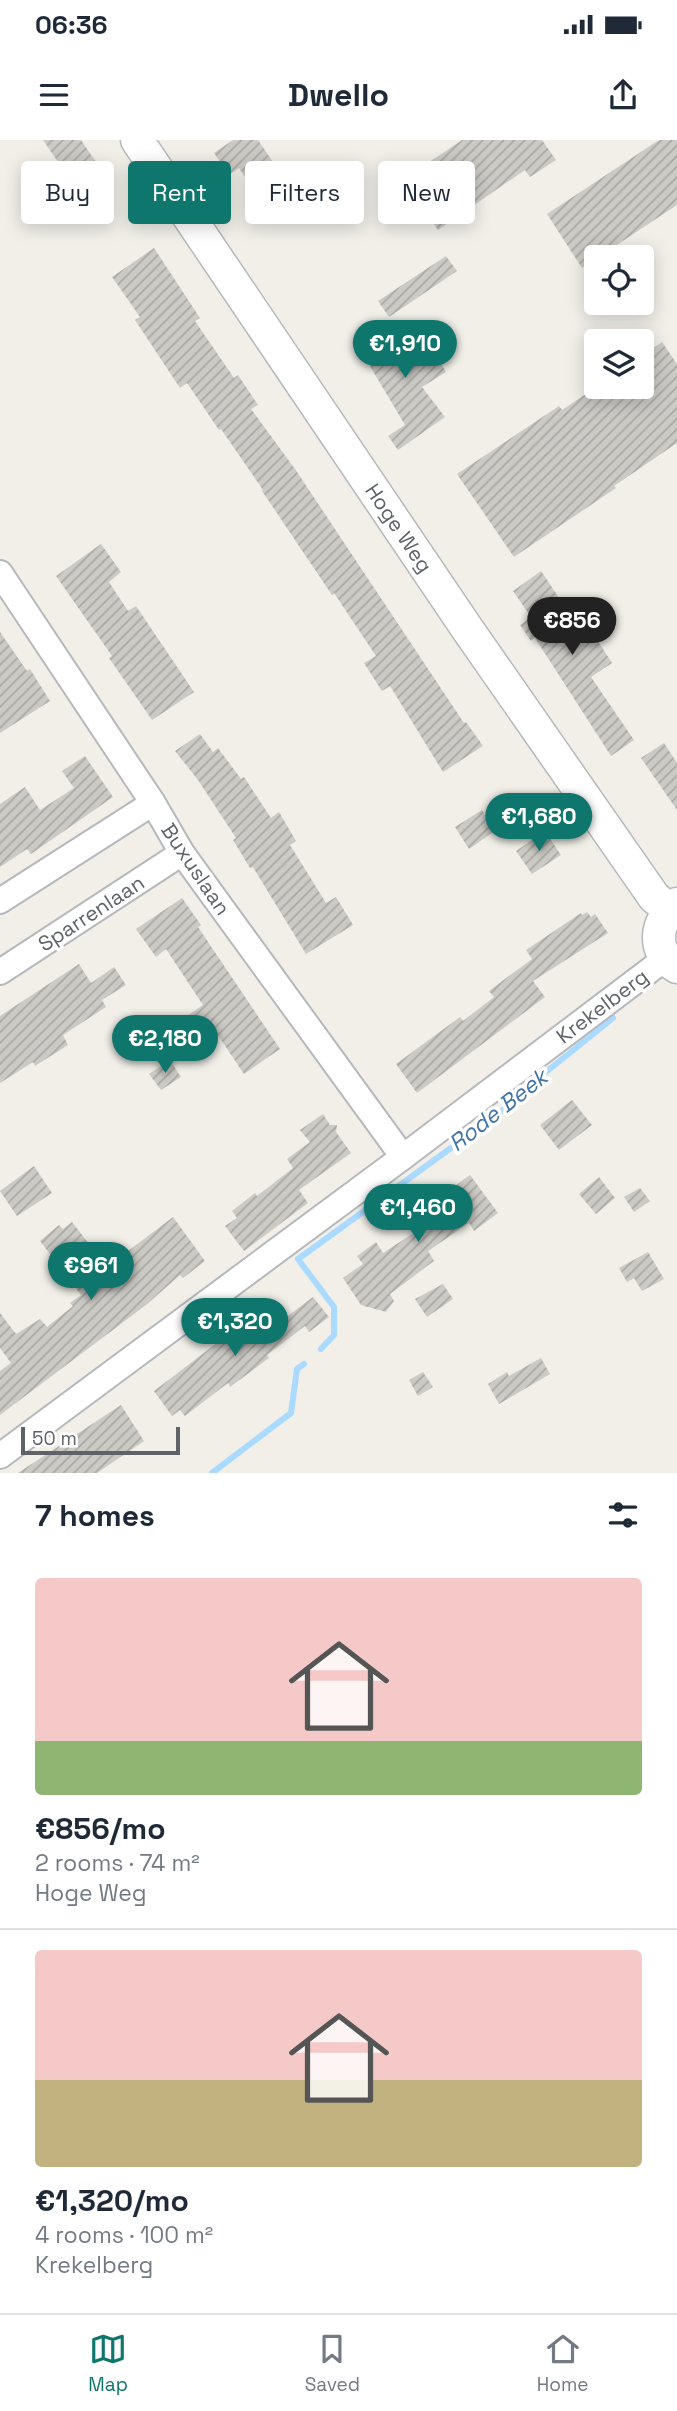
<!DOCTYPE html>
<meta charset="utf-8">
<style>
:root{--surface:#fff;--page:#f2f2f3;--text:#1f2937;--muted:#747a83;--line:#e0e1e3;--accent:#0f766e}
body{margin:0;font-family:"Space Grotesk",sans-serif;background:var(--page);color:var(--text);height:100vh;display:flex;flex-direction:column;font-size:26px;white-space:nowrap}
*{box-sizing:border-box;margin:0}
p{font-size:23px;color:var(--muted)}
.icon{flex:none;width:38px;height:38px;fill:none;stroke:currentColor;stroke-width:2;stroke-linecap:round;stroke-linejoin:round}
.map{position:relative;height:1333px;overflow:hidden}
.drawer{display:flex;flex-direction:column;background:var(--surface);flex:1}
.drawer>*{flex:none}
.guide{position:absolute;left:21px;top:21px;width:635px;height:63px;display:flex;gap:14px}
.tools{position:absolute;left:584px;top:105px;display:grid;gap:14px}
.tools a{display:grid;place-items:center;width:70px;height:70px;border-radius:7px;background:var(--surface);box-shadow:0 4px 18px #0003;font-size:35px}
.scale{position:absolute;left:21px;bottom:18px;width:159px;box-sizing:border-box;padding-left:7px;border:4px solid #5f6368;border-top:0;font-size:19px;line-height:24px;white-space:nowrap;color:#5f6368;-webkit-text-stroke:5px #fff;paint-order:stroke}
.price{position:absolute;translate:-50% -60px;padding:0 16px;border-radius:24px;background:var(--accent);color:#fff;font-size:23px;line-height:46px;filter:drop-shadow(0 2px 4px #0008)}
.price::after{content:'';position:absolute;left:50%;top:42px;width:21px;height:16px;margin-left:-10px;background:inherit;clip-path:polygon(0 0,100% 0,50% 100%)}
.price.on{background:#222;color:#fff}
ul{padding:0;list-style:none}
li{display:grid;align-content:center;gap:14px;height:371px;padding:0 35px}
li+li{border-top:2px solid var(--line)}
li span{display:grid;place-items:center;height:217px;border-radius:7px;color:#555}
li>.icon{margin-inline-start:auto}
span .icon{width:126px;height:126px;fill:#fffc;stroke-width:1}
li b{font-size:30px}
h2{display:flex;justify-content:space-between;align-items:center;height:84px;padding:0 35px;font-size:30px}
.pill{padding:0 24px;border-radius:7px;background:var(--surface);box-shadow:0 4px 18px #0003;font-size:24px;line-height:63px}
.pill.on{background:var(--accent);color:#fff}
.status{display:flex;justify-content:space-between;align-items:center;height:49px;padding:0 35px;background:var(--surface);direction:ltr}
.status svg{height:19px;fill:currentColor}
header{display:flex;justify-content:space-between;align-items:center;height:91px;padding:0 35px;background:var(--surface);font-size:32px;font-weight:800}
.tabs{display:flex;justify-content:space-around;align-items:center;height:98px;border-top:2px solid var(--line);background:var(--surface);font-size:19px;color:var(--muted)}
.tabs a{display:grid;justify-items:center;gap:4px}
.tabs .on{color:var(--accent)}
.map>svg:first-child{display:block}
.lines{fill:none;stroke-linecap:round;stroke-linejoin:round}
.stream{stroke:#aadaff;stroke-width:6}
.building{fill:url(#building-hatch)}
.minor-casing{stroke:#b5b8bc;stroke-width:28}
.tertiary-casing{stroke:#b5b8bc;stroke-width:35}
.minor{stroke:#fff;stroke-width:24}
.tertiary{stroke:#fff;stroke-width:32}
.labels{text-anchor:middle;dominant-baseline:central;stroke-width:7;stroke-linejoin:round;paint-order:stroke}
.street-label{font-size:21px;fill:#5f6368;stroke:#fff}
.water-label{font-size:23px;font-style:italic;fill:#4174aa;stroke:#fff}
</style>
<div class="status"><b>06:36</b><svg viewBox="0 0 49 12"><path d="M0 12V9h3v3zM5 12V6h3v6zM10 12V3h3v9zM15 12V0h3v12zM26 1h20v11H26zM47 4h2v5h-2z"/></svg></div>
<header><svg class="icon" aria-label="menu" viewBox="0 0 24 24"><path d="M4 6h16M4 12h16M4 18h16"/></svg>Dwello<svg class="icon" aria-label="share" viewBox="0 0 24 24"><path d="M12 15V3M7 8l5-5 5 5M5 13v7h14v-7"/></svg></header>
<div class="map">
<svg width="677" height="1333" viewBox="0 0 677 1333">
<defs>
<pattern id="building-hatch" width="6" height="6" patternUnits="userSpaceOnUse" patternTransform="scale(1.75)"><rect width="6" height="6" fill="#cccac5"/><path d="M-1 1l2-2M0 6l6-6M5 7l2-2" fill="none" stroke="#a9a8a4"/></pattern>
</defs>
<rect width="100%" height="100%" fill="#f1efe8"/>
<g class="lines">
<g class="stream">
<polyline points="321,1209 334,1195 334,1167 298,1119 506,968 525,949 613,878"/>
<polyline points="212,1333 291,1273 297,1229 304,1224"/>
</g>
</g>
<g class="building">
<polygon points="43,0 81,0 111,44 85,61"/>
<polygon points="233,0 258,0 297,57 271,75 239,28 229,35 214,13"/>
<polygon points="462,0 542,0 556,20 530,37 525,30 438,90 404,39"/>
<polygon points="659,0 677,0 677,65 582,128 547,74"/>
<polygon points="154,108 200,178 195,181 234,238 238,235 258,265 251,269 295,329 464,583 466,582 483,606 443,632 390,546 382,551 364,523 376,516 334,453 332,455 262,351 263,350 221,289 219,290 187,243 180,248 135,180 140,177 112,137"/>
<polygon points="446,116 457,131 389,177 378,161"/>
<polygon points="402,180 421,213 431,207 446,232 422,247 445,277 398,310 388,296 405,285 358,206"/>
<polygon points="662,202 677,224 677,303 614,346 616,348 514,417 457,334 559,266 562,270 596,247 642,247 642,216"/>
<polygon points="101,404 121,432 109,442 128,471 136,466 194,552 152,580 109,518 112,516 56,436"/>
<polygon points="541,431 580,489 587,484 612,523 591,537 634,600 611,616 535,498 531,501 520,485 531,477 513,451"/>
<polygon points="0,492 27,531 30,529 50,561 0,593"/>
<polygon points="200,594 213,612 218,608 241,639 244,637 271,678 279,672 296,701 290,705 326,763 336,757 353,785 306,814 253,727 250,728 233,700 236,698 198,640 175,611"/>
<polygon points="664,603 677,623 677,670 641,618"/>
<polygon points="85,616 113,657 31,714 27,709 0,727 0,664 25,647 40,670 74,648 62,631"/>
<polygon points="482,670 495,691 469,709 455,687"/>
<polygon points="545,691 561,715 532,734 516,711"/>
<polygon points="182,758 201,785 198,787 280,909 244,934 217,894 209,900 201,888 197,891 187,876 203,865 166,809 156,817 136,789"/>
<polygon points="587,772 591,777 595,774 608,793 533,841 545,857 417,953 396,924 460,877 463,881 494,857 489,851 532,819 526,810 581,773 582,775"/>
<polygon points="79,824 91,843 114,827 126,845 102,860 106,867 63,895 68,905 35,926 33,922 0,943 0,876"/>
<polygon points="170,920 181,937 161,950 149,934"/>
<polygon points="572,960 592,985 559,1010 540,985"/>
<polygon points="323,974 330,985 337,985 336,992 351,1013 299,1050 308,1063 244,1111 225,1086 237,1078 232,1071 255,1053 257,1056 293,1028 287,1019 310,1002 300,990"/>
<polygon points="34,1026 52,1053 17,1076 0,1051"/>
<polygon points="470,1035 498,1073 474,1091 469,1083 428,1111 434,1121 390,1154 394,1161 386,1172 361,1165 343,1138 363,1124 357,1116 376,1102 383,1113 415,1092 407,1081"/>
<polygon points="599,1037 615,1058 596,1074 579,1054"/>
<polygon points="640,1048 650,1061 634,1072 624,1057"/>
<polygon points="173,1077 205,1121 183,1138 180,1135 146,1165 0,1275 0,1231 11,1223 0,1208 0,1173 16,1194 40,1179 47,1187 73,1166 70,1163 81,1155 40,1101 59,1085 63,1089 72,1082 107,1127"/>
<polygon points="648,1112 664,1139 642,1151 634,1138 627,1142 619,1128"/>
<polygon points="443,1144 453,1159 427,1177 415,1159"/>
<polygon points="313,1157 329,1177 309,1192 305,1186 267,1215 269,1218 230,1247 228,1243 185,1276 180,1270 172,1276 154,1251 260,1170 273,1187"/>
<polygon points="541,1218 550,1234 499,1264 488,1244 507,1232 509,1236"/>
<polygon points="423,1232 433,1247 418,1256 409,1240"/>
<polygon points="121,1265 144,1301 97,1333 18,1333"/>
</g>
<g class="lines">
<defs>
<g id="minor">
<polyline points="0,433 153,663 182,713 403,1017"/>
<polyline points="0,761 153,663"/>
<polyline points="0,832 182,713"/>
<polyline points="0,1316 403,1017 666,818"/>
</g>
<g id="tertiary">
<polyline points="137,0 466,487 654,757 669,770"/>
<path d="M 677,764 C 655,781 651,812 677,827"/>
</g>
</defs>
<use href="#minor" class="minor-casing"/>
<use href="#tertiary" class="tertiary-casing"/>
<use href="#minor" class="minor"/>
<use href="#tertiary" class="tertiary"/>
</g>
<g class="labels">
<g class="street-label">
<text transform="translate(399 388) rotate(56)">Hoge Weg</text>
<text transform="translate(196 729) rotate(56)">Buxuslaan</text>
<text transform="translate(91 773) rotate(-33)">Sparrenlaan</text>
<text transform="translate(602 866) rotate(-37)">Krekelberg</text>
</g>
<g class="water-label">
<text transform="translate(498 970) rotate(-38)">Rode Beek</text>
</g>
</g>
</svg>
<div class="tools">
<a><svg class="icon" aria-label="locate" viewBox="0 0 24 24"><circle cx="12" cy="12" r="6"/><path d="M12 2v4M12 18v4M2 12h4M18 12h4"/></svg></a>
<a><svg class="icon" aria-label="layers" viewBox="0 0 24 24"><path d="M12 4l9 5-9 5-9-5zM3 14l9 5 9-5"/></svg></a>
</div>
<div class="scale">50 m</div>
<b class="price" style="left:405px;top:240px">€1,910</b>
<b class="price on" style="left:572px;top:517px">€856</b>
<b class="price" style="left:539px;top:713px">€1,680</b>
<b class="price" style="left:165px;top:935px">€2,180</b>
<b class="price" style="left:418px;top:1104px">€1,460</b>
<b class="price" style="left:91px;top:1162px">€961</b>
<b class="price" style="left:235px;top:1218px">€1,320</b>
<div class="guide">
<a class="pill">Buy</a>
<a class="pill on">Rent</a>
<a class="pill">Filters</a>
<a class="pill">New</a>
</div>
</div>
<section class="drawer">
<h2>7 homes<svg class="icon" aria-label="filters" viewBox="0 0 24 24"><path d="M4 7h16M4 17h16"/><circle cx="9" cy="7" r="2"/><circle cx="15" cy="17" r="2"/></svg></h2>
<ul>
<li><span style="background:linear-gradient(#f6c9c9 75%,#8fb573 0)"><svg class="icon" aria-label="home" viewBox="0 0 24 24"><path d="M3 11l9-7 9 7M6 9v11h12V9"/></svg></span><div><b>€856/mo</b><p>2 rooms · 74 m²</p><p>Hoge Weg</p></div></li>
<li><span style="background:linear-gradient(#f6c9c9 60%,#c2b280 0)"><svg class="icon" aria-label="home" viewBox="0 0 24 24"><path d="M3 11l9-7 9 7M6 9v11h12V9"/></svg></span><div><b>€1,320/mo</b><p>4 rooms · 100 m²</p><p>Krekelberg</p></div></li>
</ul>
</section>
<nav class="tabs">
<a class="on"><svg class="icon" aria-label="map" viewBox="0 0 24 24"><path d="M3 6l6-2 6 2 6-2v14l-6 2-6-2-6 2zM9 4v14M15 6v14"/></svg>Map</a>
<a><svg class="icon" aria-label="saved" viewBox="0 0 24 24"><path d="M7 4h10v16l-5-4-5 4z"/></svg>Saved</a>
<a><svg class="icon" aria-label="home" viewBox="0 0 24 24"><path d="M3 11l9-7 9 7M6 9v11h12V9"/></svg>Home</a>
</nav>
